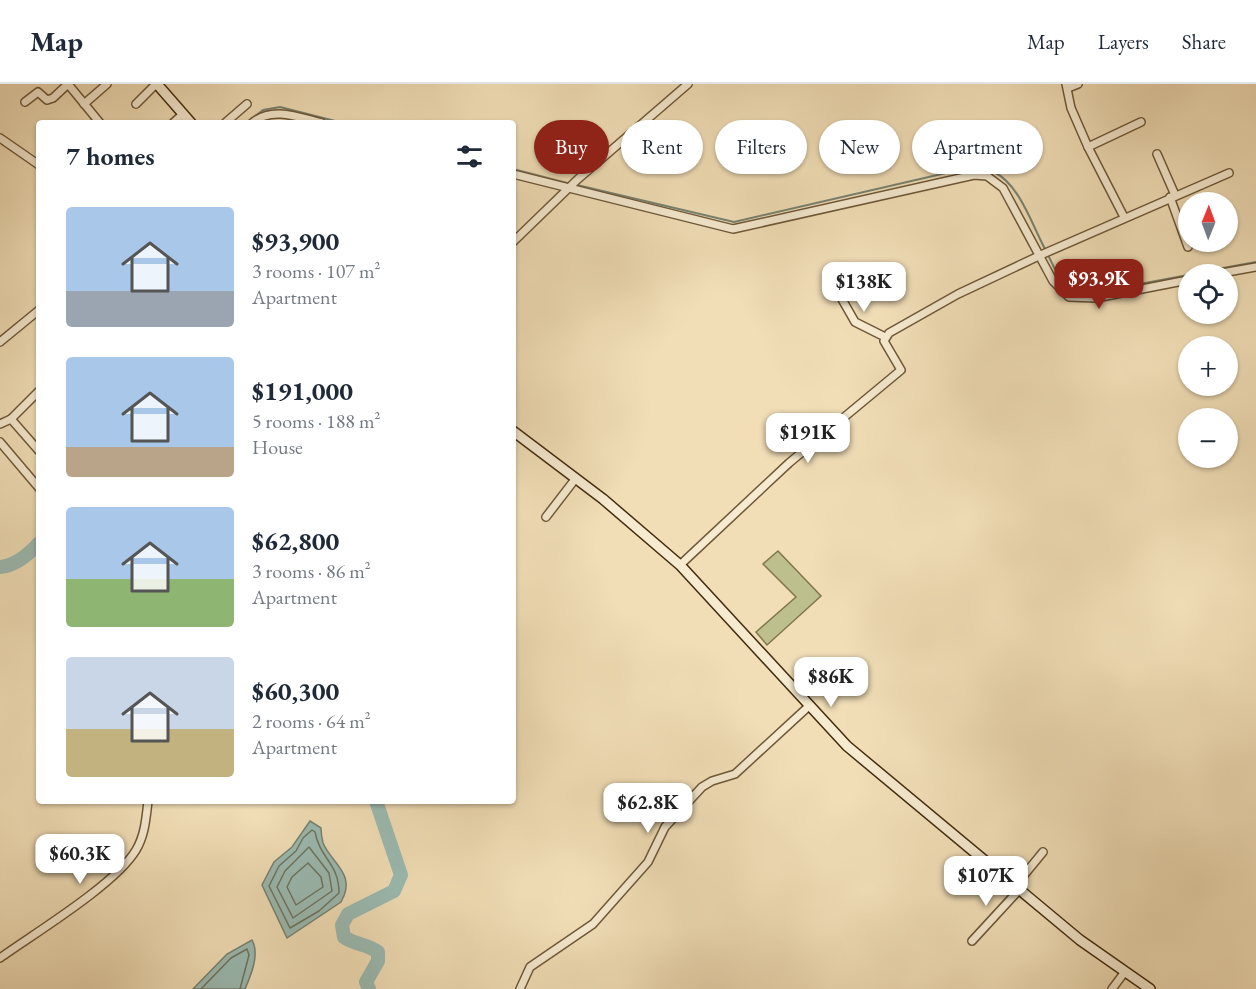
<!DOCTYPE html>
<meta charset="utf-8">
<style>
:root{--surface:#fff;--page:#f2f2f3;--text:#1f2937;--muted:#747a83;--line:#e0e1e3;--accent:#8f2418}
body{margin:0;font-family:"EB Garamond",serif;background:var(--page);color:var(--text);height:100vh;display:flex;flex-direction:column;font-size:22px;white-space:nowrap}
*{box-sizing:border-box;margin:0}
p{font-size:20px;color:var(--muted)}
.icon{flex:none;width:33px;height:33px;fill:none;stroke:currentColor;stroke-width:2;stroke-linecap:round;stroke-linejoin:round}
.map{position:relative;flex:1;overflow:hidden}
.sheet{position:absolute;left:36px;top:36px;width:480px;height:684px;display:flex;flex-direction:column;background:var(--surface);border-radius:6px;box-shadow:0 2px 4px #0004}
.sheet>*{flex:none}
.hud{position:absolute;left:534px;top:36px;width:570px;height:54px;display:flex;gap:12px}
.needle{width:39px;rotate:1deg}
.controls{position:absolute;left:1178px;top:108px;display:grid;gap:12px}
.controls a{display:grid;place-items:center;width:60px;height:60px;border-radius:50%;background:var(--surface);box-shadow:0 2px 4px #0004;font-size:30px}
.price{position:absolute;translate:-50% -51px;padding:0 14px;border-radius:12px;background:#fff;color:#222;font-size:20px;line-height:39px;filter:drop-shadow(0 2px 3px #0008)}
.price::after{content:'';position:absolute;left:50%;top:36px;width:18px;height:14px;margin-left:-9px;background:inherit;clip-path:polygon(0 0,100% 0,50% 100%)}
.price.active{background:var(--accent);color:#fff}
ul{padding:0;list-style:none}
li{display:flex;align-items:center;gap:18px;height:150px;padding:0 30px}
li span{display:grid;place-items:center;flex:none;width:168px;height:120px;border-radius:6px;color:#555}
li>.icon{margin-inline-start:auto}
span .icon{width:72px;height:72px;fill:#fffc;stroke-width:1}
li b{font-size:26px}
h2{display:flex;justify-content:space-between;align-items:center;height:72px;padding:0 30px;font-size:26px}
.tag{padding:0 21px;border-radius:27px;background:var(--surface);box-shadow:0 2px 4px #0004;font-size:21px;line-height:54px}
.tag.active{background:var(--accent);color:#fff}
header{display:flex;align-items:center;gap:36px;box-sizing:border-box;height:84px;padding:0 30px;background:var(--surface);border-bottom:2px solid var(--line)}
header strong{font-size:28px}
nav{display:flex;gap:33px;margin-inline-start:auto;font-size:21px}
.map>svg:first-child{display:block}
.green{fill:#bdc08d;stroke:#80764e;stroke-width:1.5}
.water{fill:#9bbbb3;stroke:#778271;stroke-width:1.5}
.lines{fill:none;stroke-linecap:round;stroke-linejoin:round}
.shore{stroke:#6e7460;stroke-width:1.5}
.stream{stroke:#778271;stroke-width:2}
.river{stroke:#9bbbb3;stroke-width:14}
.street-casing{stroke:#6e5838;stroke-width:10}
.secondary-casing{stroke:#422c0e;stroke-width:12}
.street{stroke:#f6ead0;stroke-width:7}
.secondary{stroke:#f6ead0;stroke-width:9}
</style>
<header>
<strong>Map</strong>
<nav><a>Map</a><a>Layers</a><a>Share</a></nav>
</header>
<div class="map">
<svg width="1256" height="905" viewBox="0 0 1256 905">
<rect width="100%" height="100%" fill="#f1deb7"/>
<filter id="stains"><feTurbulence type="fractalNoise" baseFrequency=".00333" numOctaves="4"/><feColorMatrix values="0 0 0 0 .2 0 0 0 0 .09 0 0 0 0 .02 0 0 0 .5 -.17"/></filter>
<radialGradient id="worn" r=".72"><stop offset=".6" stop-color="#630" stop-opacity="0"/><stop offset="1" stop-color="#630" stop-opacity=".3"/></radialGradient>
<polygon class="green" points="778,467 821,512 767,561 756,548 796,513 763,480"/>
<g class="water">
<path d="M 310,737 L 321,744 C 321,749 322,755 323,759 C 332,780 357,790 341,818 L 287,854 L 262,801 L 274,778 L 292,763 Z"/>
<path d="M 252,856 C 260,870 251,891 245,905 L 193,905 L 227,870 Z"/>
</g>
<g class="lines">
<g class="shore">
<path d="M 312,746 L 315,748 C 320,775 339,779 339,809 L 319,827 L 290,844 L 269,802 L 279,782 L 296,767 L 303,754 Z"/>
<polygon points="309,763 329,789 332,807 293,834 277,803 285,787"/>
<polygon points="308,779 321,793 323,803 296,821 287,803 292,793"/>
<polyline points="201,905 231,874 247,865 249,871 240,905"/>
</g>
<g class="stream">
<polyline points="247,39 263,26 280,23 343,39"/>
<polyline points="513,85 571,100"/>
<path d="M 577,101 L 734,138 L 972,83 C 979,85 988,85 994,88 C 1020,101 1032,141 1045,165"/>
<path d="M 1048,171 C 1060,195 1062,208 1092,209 L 1188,191"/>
<polyline points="1190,190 1256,178"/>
<polyline points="0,254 7,248"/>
</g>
<g class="river">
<path d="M 0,483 C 15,482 29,470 39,459"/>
<path d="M 369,905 L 366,898 L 378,877 L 378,868 C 368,860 355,861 344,853 L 342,841 L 348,830 L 394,807 L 401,791 L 376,717"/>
</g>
<defs>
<g id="street">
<polyline points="68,0 100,39"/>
<polyline points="1066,0 1071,24 1088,63 1124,133"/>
<polyline points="1068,4 1078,0"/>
<polyline points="25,18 38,8 47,16 53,14 68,0"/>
<polyline points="84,20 107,0"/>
<polyline points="136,20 156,0"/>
<polyline points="173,39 183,30"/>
<polyline points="225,39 247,20"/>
<path d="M 252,39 C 272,22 298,33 322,39"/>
<polyline points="0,54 39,81"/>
<polyline points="1088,63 1141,38"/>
<polyline points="1157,70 1175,111"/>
<polyline points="513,90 733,145 974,91 987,92 1003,104 1053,197 1069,213 1096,214 1188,196"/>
<polyline points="1170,113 1188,163"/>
<polyline points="513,158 578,95 688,0"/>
<polyline points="1216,190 1256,183"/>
<polyline points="839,210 855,238 885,253"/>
<polyline points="0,258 39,226"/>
<polyline points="39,307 11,335 39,367"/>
<polyline points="0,340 11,335"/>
<polyline points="0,358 39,404"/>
<polyline points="546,433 576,394"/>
<polyline points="680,481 789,379 901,286 884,257 889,249 958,210 1043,170 1229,89"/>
<polyline points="1015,802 1043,768"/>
<polyline points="972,857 1019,806"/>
<path d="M 0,874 C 35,849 116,800 136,766 C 145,751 146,734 148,717"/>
<polyline points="520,905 530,883 593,840 648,778 665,743 702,703 712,697 735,690 809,622"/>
<polyline points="1112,905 1124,889"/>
</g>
<g id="secondary">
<polyline points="157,0 191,39"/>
<polyline points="513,347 603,415 680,481 847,662 1080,856 1150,905"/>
</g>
</defs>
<use href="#street" class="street-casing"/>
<use href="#secondary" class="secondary-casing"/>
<use href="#street" class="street"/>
<use href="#secondary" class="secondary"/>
</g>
<rect width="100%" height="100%" filter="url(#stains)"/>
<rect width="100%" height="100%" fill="url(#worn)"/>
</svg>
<div class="controls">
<a><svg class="needle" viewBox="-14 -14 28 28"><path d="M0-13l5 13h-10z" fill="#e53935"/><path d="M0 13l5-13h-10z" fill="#747a83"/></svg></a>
<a><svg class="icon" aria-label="locate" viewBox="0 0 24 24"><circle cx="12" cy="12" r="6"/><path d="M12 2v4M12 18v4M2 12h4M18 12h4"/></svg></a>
<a>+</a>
<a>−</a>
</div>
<b class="price active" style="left:1099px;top:226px">$93.9K</b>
<b class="price" style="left:864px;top:229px">$138K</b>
<b class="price" style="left:808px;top:380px">$191K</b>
<b class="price" style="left:831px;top:624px">$86K</b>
<b class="price" style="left:648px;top:750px">$62.8K</b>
<b class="price" style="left:80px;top:801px">$60.3K</b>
<b class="price" style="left:986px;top:823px">$107K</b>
<div class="hud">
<a class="tag active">Buy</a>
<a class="tag">Rent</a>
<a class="tag">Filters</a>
<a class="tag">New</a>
<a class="tag">Apartment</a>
</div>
<section class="sheet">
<h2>7 homes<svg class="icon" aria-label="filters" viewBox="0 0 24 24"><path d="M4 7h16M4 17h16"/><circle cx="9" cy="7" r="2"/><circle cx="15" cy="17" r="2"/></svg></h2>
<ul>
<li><span style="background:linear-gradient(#a9c7e8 70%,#9aa5b1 0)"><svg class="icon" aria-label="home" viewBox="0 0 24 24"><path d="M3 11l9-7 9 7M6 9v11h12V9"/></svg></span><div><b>$93,900</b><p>3 rooms · 107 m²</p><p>Apartment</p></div></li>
<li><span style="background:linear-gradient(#a9c7e8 75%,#b9a48a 0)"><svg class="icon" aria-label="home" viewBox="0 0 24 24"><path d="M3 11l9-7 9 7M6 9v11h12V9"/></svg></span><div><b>$191,000</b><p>5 rooms · 188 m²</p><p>House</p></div></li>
<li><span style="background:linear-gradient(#a9c7e8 60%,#8fb573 0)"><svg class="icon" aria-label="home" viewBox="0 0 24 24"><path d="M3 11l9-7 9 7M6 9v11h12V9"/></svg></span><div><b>$62,800</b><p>3 rooms · 86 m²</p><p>Apartment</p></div></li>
<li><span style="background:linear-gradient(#c9d6e8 60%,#c2b280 0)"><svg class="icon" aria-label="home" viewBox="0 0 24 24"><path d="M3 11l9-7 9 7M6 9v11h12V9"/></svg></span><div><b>$60,300</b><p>2 rooms · 64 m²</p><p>Apartment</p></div></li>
</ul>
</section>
</div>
